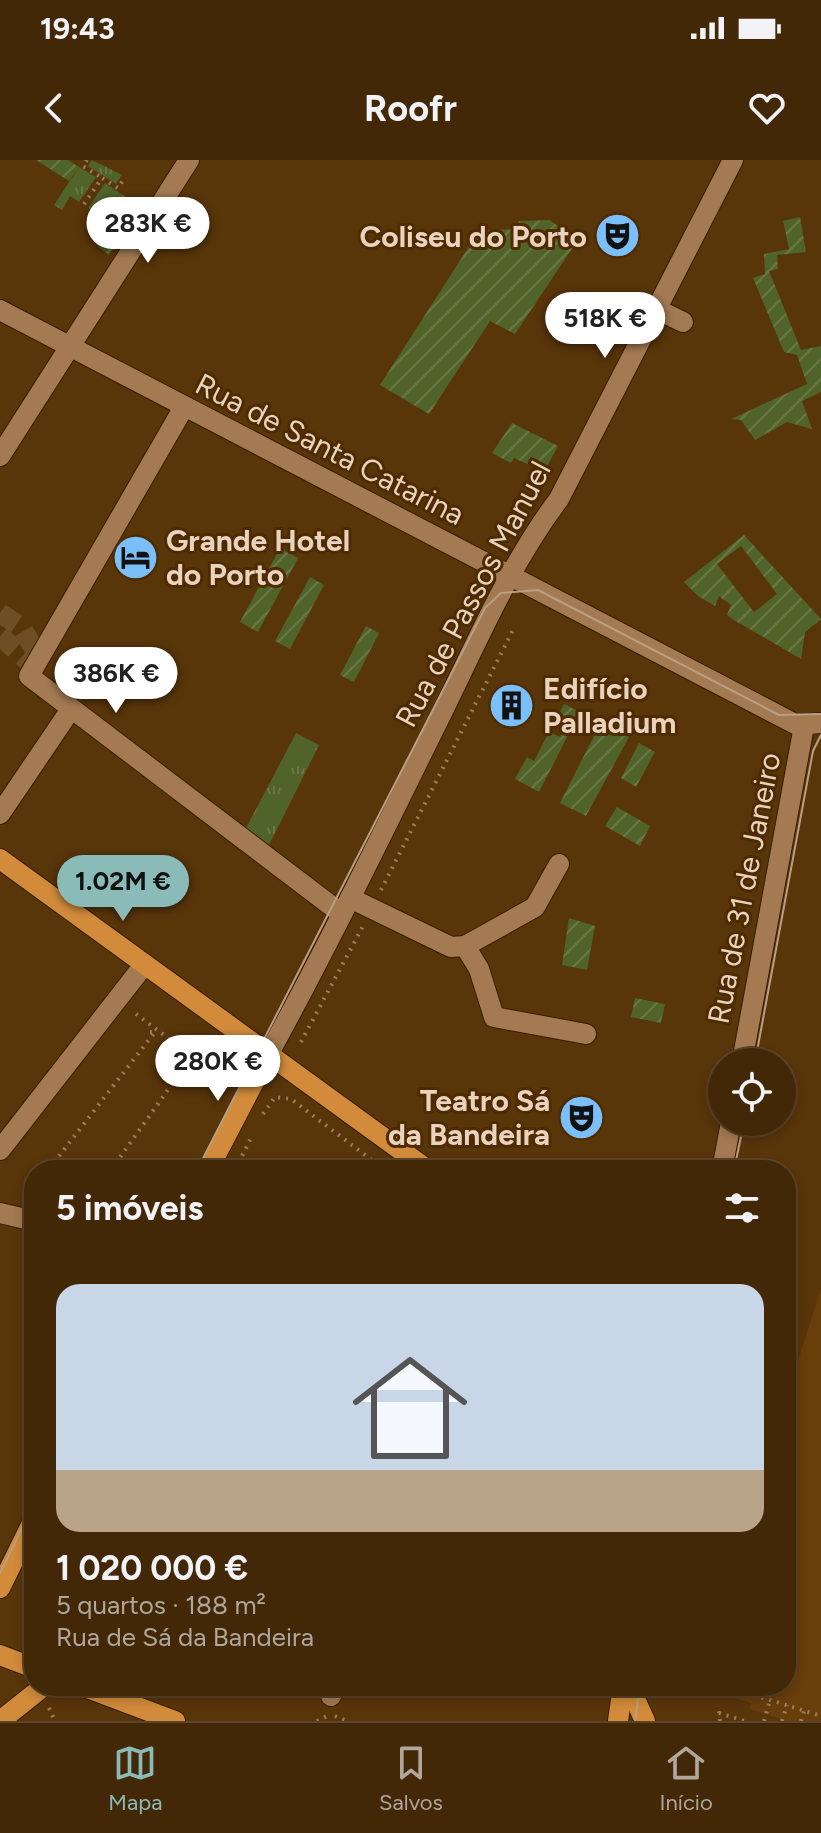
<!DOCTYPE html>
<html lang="pt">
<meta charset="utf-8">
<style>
:root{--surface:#432808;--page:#4a3012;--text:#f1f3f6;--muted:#afa69c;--line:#5b4429;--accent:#8bbbb9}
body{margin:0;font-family:Figtree,sans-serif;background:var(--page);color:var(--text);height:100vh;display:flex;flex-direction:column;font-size:30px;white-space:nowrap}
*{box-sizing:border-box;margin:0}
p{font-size:26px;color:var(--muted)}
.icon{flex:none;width:44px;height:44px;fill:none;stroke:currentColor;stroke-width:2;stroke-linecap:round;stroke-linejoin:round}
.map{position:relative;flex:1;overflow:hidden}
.side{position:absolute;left:24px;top:1000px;width:772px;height:536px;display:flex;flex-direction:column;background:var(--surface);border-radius:32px;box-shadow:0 4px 12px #0003,0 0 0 2px var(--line)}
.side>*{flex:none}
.tools{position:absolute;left:708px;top:888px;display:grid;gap:16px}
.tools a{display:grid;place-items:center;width:88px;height:88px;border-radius:50%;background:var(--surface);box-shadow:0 4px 12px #0003,0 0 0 2px var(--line);font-size:40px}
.price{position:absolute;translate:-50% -68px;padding:0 18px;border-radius:28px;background:#fff;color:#222;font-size:26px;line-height:52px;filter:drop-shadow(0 2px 4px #0008)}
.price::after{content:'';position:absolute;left:50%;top:48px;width:24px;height:18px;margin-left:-12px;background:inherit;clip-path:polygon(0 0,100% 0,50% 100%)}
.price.on{background:var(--accent);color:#111}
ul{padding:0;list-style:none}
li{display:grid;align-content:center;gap:16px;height:424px;padding:0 32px}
li span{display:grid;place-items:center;height:248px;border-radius:24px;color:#555}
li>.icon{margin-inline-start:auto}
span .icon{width:144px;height:144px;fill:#fffc;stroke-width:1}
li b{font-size:34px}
h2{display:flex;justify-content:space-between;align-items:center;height:96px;padding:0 32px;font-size:34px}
.status{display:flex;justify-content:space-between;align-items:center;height:56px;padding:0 40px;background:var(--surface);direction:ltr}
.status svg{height:22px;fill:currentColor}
header{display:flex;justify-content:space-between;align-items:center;height:104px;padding:0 32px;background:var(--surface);font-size:36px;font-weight:700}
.menu{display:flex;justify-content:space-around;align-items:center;height:112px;border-top:2px solid var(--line);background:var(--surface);font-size:22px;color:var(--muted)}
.menu a{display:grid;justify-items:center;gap:4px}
.menu .on{color:var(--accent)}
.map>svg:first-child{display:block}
.built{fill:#683e0b}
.grass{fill:url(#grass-tufts)}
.garden{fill:url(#garden-furrows);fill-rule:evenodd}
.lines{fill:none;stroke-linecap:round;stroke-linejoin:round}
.minor-tunnel{stroke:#6f4d25;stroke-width:20;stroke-dasharray:20 10;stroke-linecap:butt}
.minor-casing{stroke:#391e00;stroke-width:22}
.major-casing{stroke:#391e00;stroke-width:22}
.path{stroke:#9b7d5d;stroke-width:4;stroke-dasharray:2 6;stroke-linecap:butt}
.minor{stroke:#a37a52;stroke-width:20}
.major{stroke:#d18b3a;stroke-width:20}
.tram{stroke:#ba9f84;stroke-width:2}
.labels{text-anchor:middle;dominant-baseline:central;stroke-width:6;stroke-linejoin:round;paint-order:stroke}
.poi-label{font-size:30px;font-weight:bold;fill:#e9d2be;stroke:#4e2b00;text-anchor:end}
.street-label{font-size:30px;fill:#e9d2be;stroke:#4e2b00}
</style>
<div class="status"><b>19:43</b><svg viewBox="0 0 49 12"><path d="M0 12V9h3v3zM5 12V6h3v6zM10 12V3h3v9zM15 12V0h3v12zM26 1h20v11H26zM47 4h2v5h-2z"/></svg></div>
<header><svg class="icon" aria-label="back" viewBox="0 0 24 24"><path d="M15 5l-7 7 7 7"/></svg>Roofr<svg class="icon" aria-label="heart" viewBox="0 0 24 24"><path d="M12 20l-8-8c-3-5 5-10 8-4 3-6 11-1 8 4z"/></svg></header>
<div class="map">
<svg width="821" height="1561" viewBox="0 0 821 1561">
<defs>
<pattern id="grass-tufts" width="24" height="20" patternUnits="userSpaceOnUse" patternTransform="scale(2)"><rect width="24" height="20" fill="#506329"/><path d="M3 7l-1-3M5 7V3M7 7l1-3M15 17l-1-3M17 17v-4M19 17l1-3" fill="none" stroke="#697846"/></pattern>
<pattern id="garden-furrows" width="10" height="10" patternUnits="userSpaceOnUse" patternTransform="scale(2)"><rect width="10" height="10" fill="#506329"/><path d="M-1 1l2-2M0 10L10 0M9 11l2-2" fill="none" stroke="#697846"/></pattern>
</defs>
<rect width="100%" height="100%" fill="#59350a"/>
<polygon class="built" points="821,1128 821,1561 787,1561 750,1549 751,1543 702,1528 786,1526 786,1239"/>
<g class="grass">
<polygon points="92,0 122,15 116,24 88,6"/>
<polygon points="79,7 96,17 79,42 70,36 62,50 54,45"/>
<polygon points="105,23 120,33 95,71 86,65 94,53 88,48"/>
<polygon points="296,573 319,585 268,687 245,670"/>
</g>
<g class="garden">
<polygon points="36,0 68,0 79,7 69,21"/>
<polygon points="120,33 140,46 109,95 98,87 103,77 95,71"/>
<polygon points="800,57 806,92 777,95 778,109 769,111 801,190 821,186 821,232 802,241 812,269 787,262 755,280 741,260 731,259 807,224 797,195 784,192 753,118 765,114 764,94 789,89 783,61"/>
<polygon points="550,60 577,81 515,174 490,161 429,254 380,225 481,68 481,71 516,69 519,61"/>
<polygon points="512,263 558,286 544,312 514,298 511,303 492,293"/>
<path d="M 744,375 L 821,459 L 805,472 L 801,499 L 734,460 L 727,455 L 731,445 L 719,436 L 715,446 L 698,436 L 684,422 ZM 741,386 L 777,434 L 754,452 L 717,404 Z"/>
<polygon points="280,388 298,398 258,472 240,462"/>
<polygon points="310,417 324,425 290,489 275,481"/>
<polygon points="366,466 379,473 354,522 340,515"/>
<polygon points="564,544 580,552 539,632 515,619 527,597 534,601 549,572 560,577 565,567 555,561"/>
<polygon points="586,555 629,577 586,656 560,643 597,570 582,561"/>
<polygon points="639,583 655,592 636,627 621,618"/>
<polygon points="617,647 650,666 640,686 605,666"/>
<polygon points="569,758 595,766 587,810 562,805"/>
<polygon points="635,838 665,844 661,863 631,857"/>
</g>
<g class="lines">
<g class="minor-tunnel">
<polyline points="0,453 21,467 34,488"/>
<polyline points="0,476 27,500"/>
</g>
<defs>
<g id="minor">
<polyline points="656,149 683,162"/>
<polyline points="0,150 797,565 821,563"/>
<polyline points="184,247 29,516 342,754"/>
<polyline points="0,296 189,0"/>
<polyline points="0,654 71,549"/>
<polyline points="350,738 451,787 465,786 535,747 559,704"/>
<polyline points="465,786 479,809 494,857 586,874"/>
<path d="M 267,897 C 329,784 385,668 442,553 C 478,480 510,404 559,339 L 733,0"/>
<polyline points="742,902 804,566"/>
<polyline points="0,990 144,805"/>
<polyline points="722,1010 731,962"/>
<polyline points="0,1053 34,1061"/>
<polyline points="331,1536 335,1526"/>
</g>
<g id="major">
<polyline points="0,699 428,1010"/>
<polyline points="208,1010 267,897"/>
<polyline points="0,1428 34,1359"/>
<polyline points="0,1495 34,1508"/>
<polyline points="82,1526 175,1561"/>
<polyline points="629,1526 645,1561"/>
<polyline points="0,1561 44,1526"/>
<polyline points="618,1561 623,1526"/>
</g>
</defs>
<use href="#minor" class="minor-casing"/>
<use href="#major" class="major-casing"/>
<g class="path">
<polyline points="87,0 83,6 102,18"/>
<polyline points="84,44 102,18 118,28 125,17"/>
<polyline points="381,730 514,468"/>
<polyline points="136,854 188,893 189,900"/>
<polyline points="301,882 363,766"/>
<polyline points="189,900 205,904 222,893"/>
<polyline points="263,954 275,937 291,939 385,1010"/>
<polyline points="59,996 155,872 150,872"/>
<polyline points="448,1002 459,1010"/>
<polyline points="111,1010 189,900"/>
<polyline points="235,1010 252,976"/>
<polyline points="754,1535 821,1556"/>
<polyline points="49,1548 55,1561"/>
<polyline points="335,1556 347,1561"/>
<polyline points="317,1561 327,1556"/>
<polyline points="720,1561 719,1553 745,1561"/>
<polyline points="764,1561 770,1540"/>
<polyline points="782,1561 787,1545"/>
<polyline points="801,1561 804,1551"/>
</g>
<use href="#minor" class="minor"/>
<use href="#major" class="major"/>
<g class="tram">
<polyline points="755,902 813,591 821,575"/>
<polyline points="197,1010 485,448 501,433 538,430 779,555 821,554"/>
<polyline points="734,1010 744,962"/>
<polyline points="0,1413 34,1343"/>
<polyline points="635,1561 640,1526"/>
</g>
</g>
<defs>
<symbol id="theatre-disc" viewBox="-11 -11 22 22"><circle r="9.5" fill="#7abff8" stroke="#4e2b00"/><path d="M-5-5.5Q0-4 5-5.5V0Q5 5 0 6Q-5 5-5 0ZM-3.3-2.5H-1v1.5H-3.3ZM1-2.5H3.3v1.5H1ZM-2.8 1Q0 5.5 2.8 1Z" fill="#111"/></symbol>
<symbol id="hotel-disc" viewBox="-11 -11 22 22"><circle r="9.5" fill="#7abff8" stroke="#4e2b00"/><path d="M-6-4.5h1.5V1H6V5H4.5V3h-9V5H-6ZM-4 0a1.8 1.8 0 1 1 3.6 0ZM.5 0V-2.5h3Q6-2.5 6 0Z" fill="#111"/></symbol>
<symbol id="building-disc" viewBox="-11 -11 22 22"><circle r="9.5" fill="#7abff8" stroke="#4e2b00"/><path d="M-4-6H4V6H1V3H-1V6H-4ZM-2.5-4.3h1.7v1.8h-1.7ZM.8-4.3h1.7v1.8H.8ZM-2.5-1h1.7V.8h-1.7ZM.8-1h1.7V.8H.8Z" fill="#111"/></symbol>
</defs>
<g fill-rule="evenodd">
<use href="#theatre-disc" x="592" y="50" width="51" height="51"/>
<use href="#hotel-disc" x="110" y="372" width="51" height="51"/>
<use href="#building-disc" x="486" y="520" width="51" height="51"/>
<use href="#theatre-disc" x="556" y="932" width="51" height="51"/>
</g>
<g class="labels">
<g class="poi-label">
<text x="587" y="76">Coliseu do Porto</text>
<text x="166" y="380" text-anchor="start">Grande Hotel<tspan x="166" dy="34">do Porto</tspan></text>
<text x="543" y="528" text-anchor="start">Edifício<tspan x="543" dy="34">Palladium</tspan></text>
<text x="550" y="940">Teatro Sá<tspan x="550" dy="34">da Bandeira</tspan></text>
</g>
<g class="street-label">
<text transform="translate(330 289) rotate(27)">Rua de Santa Catarina</text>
<text transform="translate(473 434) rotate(-62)">Rua de Passos Manuel</text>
<text transform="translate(744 728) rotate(-79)">Rua de 31 de Janeiro</text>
</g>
</g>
</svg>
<div class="tools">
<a><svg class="icon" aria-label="locate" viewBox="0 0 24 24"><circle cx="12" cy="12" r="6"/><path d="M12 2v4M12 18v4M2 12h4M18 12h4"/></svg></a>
</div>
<b class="price" style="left:148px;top:105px">283K €</b>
<b class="price" style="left:605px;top:200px">518K €</b>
<b class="price" style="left:116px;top:555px">386K €</b>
<b class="price on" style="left:123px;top:763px">1.02M €</b>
<b class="price" style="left:218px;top:943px">280K €</b>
<section class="side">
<h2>5 imóveis<svg class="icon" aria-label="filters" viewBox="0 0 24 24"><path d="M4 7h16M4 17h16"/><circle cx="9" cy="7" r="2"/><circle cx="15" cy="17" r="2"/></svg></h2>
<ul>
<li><span style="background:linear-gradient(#c9d6e8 75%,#b9a48a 0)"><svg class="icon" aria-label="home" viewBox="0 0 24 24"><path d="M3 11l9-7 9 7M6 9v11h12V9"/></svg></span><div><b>1 020 000 €</b><p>5 quartos · 188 m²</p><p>Rua de Sá da Bandeira</p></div></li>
</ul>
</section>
</div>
<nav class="menu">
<a class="on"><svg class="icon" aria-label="map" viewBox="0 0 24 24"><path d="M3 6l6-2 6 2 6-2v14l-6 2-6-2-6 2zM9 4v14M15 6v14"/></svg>Mapa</a>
<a><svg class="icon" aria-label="saved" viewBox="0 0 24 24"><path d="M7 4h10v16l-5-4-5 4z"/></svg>Salvos</a>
<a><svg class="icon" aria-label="home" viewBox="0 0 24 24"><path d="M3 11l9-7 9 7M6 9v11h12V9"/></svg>Início</a>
</nav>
